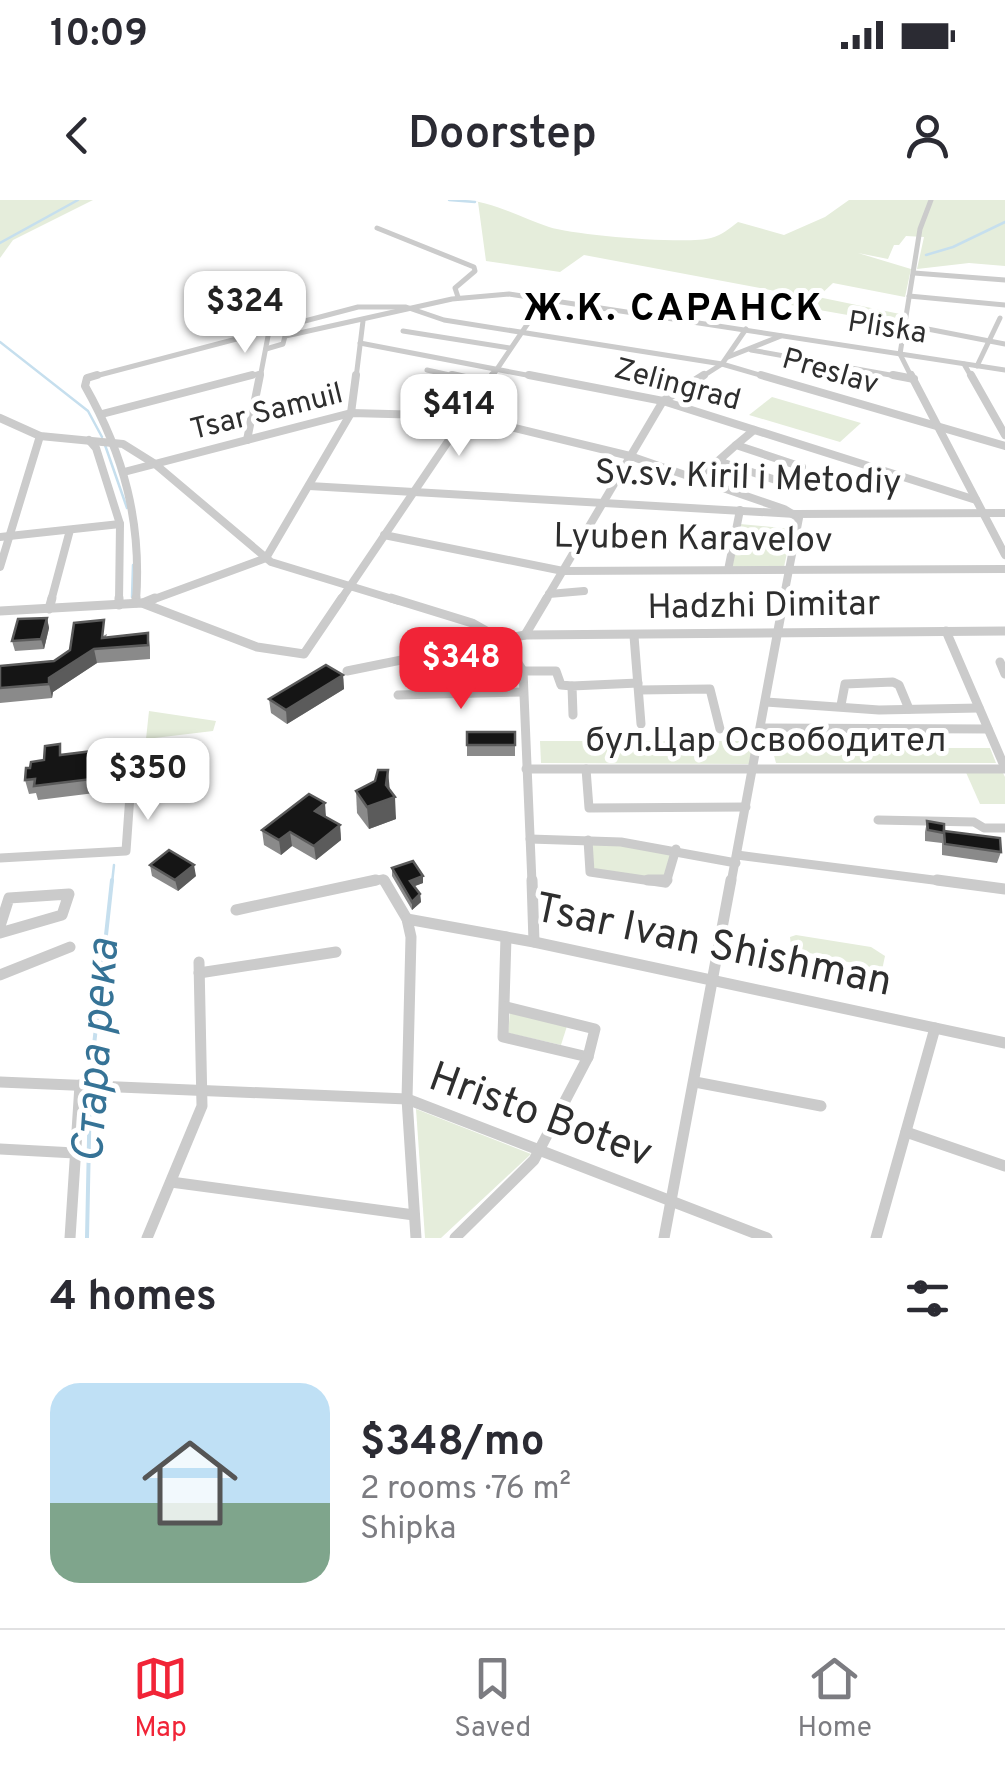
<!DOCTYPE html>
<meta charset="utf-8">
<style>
:root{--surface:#fff;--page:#f7f7f7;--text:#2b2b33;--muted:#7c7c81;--line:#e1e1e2;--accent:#f12437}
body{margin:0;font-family:Overpass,sans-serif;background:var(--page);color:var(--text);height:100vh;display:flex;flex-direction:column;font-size:38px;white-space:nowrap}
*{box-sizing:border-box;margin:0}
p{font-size:32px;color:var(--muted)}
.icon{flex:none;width:55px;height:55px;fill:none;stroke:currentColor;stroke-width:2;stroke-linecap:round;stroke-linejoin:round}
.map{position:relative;height:1038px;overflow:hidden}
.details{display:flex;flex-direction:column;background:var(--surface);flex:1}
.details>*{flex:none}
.price{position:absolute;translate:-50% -85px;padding:0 22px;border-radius:20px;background:#fff;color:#222;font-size:32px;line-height:65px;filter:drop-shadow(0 2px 5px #0008)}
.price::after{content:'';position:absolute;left:50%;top:60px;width:30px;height:22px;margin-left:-15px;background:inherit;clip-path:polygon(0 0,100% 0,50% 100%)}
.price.on{background:var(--accent);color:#fff}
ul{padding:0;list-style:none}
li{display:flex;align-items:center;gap:30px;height:250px;padding:0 50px}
li span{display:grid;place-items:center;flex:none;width:280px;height:200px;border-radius:30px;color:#555}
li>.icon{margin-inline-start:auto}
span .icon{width:120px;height:120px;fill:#fffc;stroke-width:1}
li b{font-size:42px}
h2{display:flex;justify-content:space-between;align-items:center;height:120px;padding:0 50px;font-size:42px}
.status{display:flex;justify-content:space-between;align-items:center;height:70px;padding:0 50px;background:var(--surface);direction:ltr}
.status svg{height:28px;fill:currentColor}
header{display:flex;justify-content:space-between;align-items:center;height:130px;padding:0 50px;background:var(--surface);font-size:45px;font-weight:600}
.tabs{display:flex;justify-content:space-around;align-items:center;height:140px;border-top:2px solid var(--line);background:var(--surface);font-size:28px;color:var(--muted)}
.tabs a{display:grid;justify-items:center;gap:5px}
.tabs .on{color:var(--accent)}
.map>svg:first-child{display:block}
.green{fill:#e5eddb}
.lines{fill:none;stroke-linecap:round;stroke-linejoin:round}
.stream-far1{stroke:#c6dfee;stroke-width:2.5}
.stream{stroke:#c6dfee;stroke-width:4}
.minor-far3{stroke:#cbcbcb;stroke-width:5}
.minor-far2{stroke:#cbcbcb;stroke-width:8}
.minor-far1{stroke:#cbcbcb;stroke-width:9}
.minor{stroke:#cbcbcb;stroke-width:11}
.wall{fill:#8a8a8a}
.shaded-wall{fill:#5b5b5b}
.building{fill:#151515;stroke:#5b5b5b;stroke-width:2.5}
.labels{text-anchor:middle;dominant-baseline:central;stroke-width:10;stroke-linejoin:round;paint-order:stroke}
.far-street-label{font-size:30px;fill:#2e2e2e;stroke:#fff}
.street-label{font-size:35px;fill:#2e2e2e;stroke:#fff}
.far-district-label{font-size:38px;font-weight:bold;letter-spacing:2.5px;fill:#000;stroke:#fff}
.near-street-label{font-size:42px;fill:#2e2e2e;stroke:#fff}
.near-water-label{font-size:45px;font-style:italic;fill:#367396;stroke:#fff}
</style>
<div class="status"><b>10:09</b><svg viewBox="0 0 49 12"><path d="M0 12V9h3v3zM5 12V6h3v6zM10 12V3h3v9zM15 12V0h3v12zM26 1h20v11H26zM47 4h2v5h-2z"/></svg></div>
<header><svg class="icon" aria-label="back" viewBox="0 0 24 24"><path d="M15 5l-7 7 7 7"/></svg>Doorstep<svg class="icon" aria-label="person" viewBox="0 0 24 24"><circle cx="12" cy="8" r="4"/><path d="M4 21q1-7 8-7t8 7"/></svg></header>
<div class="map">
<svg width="1005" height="1038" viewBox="0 0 1005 1038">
<rect width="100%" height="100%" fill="#fff"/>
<g class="green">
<polygon points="0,0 93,0 13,40 0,58"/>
<path d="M 460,0 C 491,0 519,17 549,27 C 573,35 688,45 711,38 C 722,35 729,29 738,22 L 784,35 L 825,17 L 849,0 L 1005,0 L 1005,66 L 969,63 L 917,69 L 924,37 L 906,36 L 899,45 L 894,45 L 888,59 L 858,53 L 911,69 L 905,97 L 833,83 L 818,97 L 900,114 L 903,120 L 893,123 L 791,105 L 797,95 L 584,55 L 560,72 L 486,61 L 478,2 Z"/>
<polygon points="772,197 861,223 840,242 749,215"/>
<polygon points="740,324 792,329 784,367 732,367"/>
<polygon points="149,511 216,521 213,531 146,539"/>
<polygon points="540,541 750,541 754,564 541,563"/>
<polygon points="772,548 990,548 996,563 776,563"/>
<polygon points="1000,567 1005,577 1005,604 980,604 964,568"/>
<polygon points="590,641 673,651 665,680 592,670"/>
<polygon points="796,735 871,747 885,756 882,770 797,750 791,745 790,737"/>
<polygon points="510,813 567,826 561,845 508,833"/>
<polygon points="416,909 531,954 441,1038 425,1038"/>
</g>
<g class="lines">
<g class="stream-far1">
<polyline points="449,0 475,2"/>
<polyline points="0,43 78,0"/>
<polyline points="926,55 953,47 1005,22"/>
<polyline points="0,142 88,211 102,237"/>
<polyline points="105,245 127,308"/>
<polyline points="132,397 133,365"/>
<polyline points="112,683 114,665"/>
</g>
<g class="stream">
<polyline points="90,882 112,680"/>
<polyline points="87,1038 90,890"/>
</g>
<g class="minor-far3">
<polyline points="377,28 474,67 475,71 455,88 458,97"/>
<polyline points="914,73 1005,80"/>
<polyline points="909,96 1005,105"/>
<polyline points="907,125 1005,144"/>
<polyline points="403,131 510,148"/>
<polyline points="360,143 542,178"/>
<polyline points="266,149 283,144 285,136 295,134 452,99 509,94 1005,170"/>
<polyline points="751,150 907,178"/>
<polyline points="728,157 781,136"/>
<polyline points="964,164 972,178"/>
<polyline points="977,166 1000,118"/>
<polyline points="427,170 463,178"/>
<polyline points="88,178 358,107 406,107 444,120 722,164 770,178"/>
<polyline points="242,178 261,173"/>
<polyline points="260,178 269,131"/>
<polyline points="356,178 363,121"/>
<polyline points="491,178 545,98"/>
<polyline points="700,178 722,164 746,129"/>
<polyline points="912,178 900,154 920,29 931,0"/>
</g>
<g class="minor-far2">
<path d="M 97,175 L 87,178 L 85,186 C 124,255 142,322 136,401"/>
<polyline points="452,175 487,183"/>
<polyline points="529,175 663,201 976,300"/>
<polyline points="761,175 1005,246"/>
<polyline points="893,175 914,179"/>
<polyline points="911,175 1005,355"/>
<polyline points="971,175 1005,235"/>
<polyline points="102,214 252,175"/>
<polyline points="0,218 40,236 123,244 155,264 271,362 399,401"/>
<polyline points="89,240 96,248 120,324 119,401"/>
<polyline points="247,240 260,175"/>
<polygon points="736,245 802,267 785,283 718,261"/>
<polyline points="736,245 754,230"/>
<polyline points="124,272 351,213 465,216 630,256 784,309 799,318 783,401"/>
<polyline points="695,278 718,261"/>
<polyline points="309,286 795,314 1005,313"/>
<polyline points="384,335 563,371 1005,369"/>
<polyline points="0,337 120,324"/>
<polyline points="0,367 40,236"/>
<polyline points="728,370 740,310"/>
<polyline points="549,394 584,391"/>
<polyline points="51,401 70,330"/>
<polyline points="149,401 266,358 351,213 356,175"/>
<polyline points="340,401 493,175"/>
<polyline points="545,401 663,201 704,175"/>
</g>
<g class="minor-far1">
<polyline points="391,398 472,423 504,441 523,471 532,683"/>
<polyline points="136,403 136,398"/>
<polyline points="143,403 155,398"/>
<polyline points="119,405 119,398"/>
<polyline points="49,409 52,398"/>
<polyline points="0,411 142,403 257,447 304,454 342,398"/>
<polyline points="946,431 1005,568"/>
<polyline points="525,435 547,398"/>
<polyline points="634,436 641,524"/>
<polyline points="1000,462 1005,474"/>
<polyline points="347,471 525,435 1005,431"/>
<polyline points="523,471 556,471 561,485 572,486"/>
<polyline points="639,490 710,489 720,529"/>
<polyline points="398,495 523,492"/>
<polyline points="766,502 879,510 979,508"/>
<polyline points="841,505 845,484 893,482 899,485 909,509"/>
<polyline points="573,515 572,486 638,483"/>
<polyline points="761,528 988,529"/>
<polyline points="526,569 1005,569"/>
<polyline points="586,569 589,608 746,607"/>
<polyline points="878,620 974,622 984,628 1005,628"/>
<polyline points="530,639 621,642 736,663"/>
<polyline points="588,640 590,672 665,683"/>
<polyline points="737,655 957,683"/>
<polyline points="0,658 126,651 132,567 117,565 112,572 109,595 130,592"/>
<polyline points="364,683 383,679 385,683"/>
<polyline points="666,683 676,649"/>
<polyline points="731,683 784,398"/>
</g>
<g class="minor">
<polyline points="384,680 407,719 411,737 407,899 416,1038"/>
<polyline points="532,680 534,742"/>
<polyline points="648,680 667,680"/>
<polyline points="937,680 1005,689"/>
<polyline points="236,710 376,680"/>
<polyline points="407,719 534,742 1005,843"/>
<polyline points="0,726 9,698 69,694 62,715 0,733"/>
<polyline points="506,737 503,837 588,857"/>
<polyline points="199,773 336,752"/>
<polyline points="0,775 70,747"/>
<polyline points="0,882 407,899 767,1038"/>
<polyline points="695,882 821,906"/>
<polyline points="906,932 1005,966"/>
<polyline points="0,949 75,953"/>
<polyline points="171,982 414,1015"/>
<polyline points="70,1038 80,885"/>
<polyline points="147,1038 202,906 199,762"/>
<polyline points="455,1038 534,960 588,857 595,829 506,807"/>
<polyline points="664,1038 731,680"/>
<polyline points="876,1038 935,828"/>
</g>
</g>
<g class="wall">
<polygon points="47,418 49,428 44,449 15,451 12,441"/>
<polygon points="148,433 150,447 150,459 97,463 53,492 52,498 0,503 0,466 54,461 107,434 106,437"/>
<polygon points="343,475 344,489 287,524 271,513 269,499"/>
<rect x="467" y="532" width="48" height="24"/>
<polygon points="93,551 96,565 95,593 38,600 36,593 29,594 25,580 30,568 44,560 63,554"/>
<polygon points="375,581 389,590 396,619 369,629 357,613 356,591"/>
<polygon points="326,617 340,625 341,640 316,660 292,646 281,655 264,645 262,630"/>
<polygon points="927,621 944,631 1001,652 997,663 942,655 942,643 925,641 925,632"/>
<polygon points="150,665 196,676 178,691 152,676"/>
<polygon points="392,668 423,683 414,686 420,694 421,702 412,710 392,676"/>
</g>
<g class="shaded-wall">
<polygon points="47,418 49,428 44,449 41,439"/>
<polygon points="94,449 97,463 53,492 52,498 49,484 49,478"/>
<polygon points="343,475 344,489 287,524 286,510"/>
<polygon points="93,551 96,565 95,593 92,579"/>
<polygon points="388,570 390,592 395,597 396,619 369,629 367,607 386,585"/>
<polygon points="325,603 326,617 315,611"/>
<polygon points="340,625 341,640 316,660 314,646"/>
<polygon points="290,632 292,646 281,655 279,640"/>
<polygon points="194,665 196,676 178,691 175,680"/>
<polygon points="423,676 423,683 410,688 410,681"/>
<polygon points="420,694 421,702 412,710 412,702"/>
</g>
<g class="building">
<polygon points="47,418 41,439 12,441 18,419"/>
<polygon points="104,420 102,438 148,433 148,445 94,449 49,478 49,484 0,488 0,466 54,461 70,450 74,423"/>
<polygon points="326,465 343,475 286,510 269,499"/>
<rect x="467" y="532" width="48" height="13"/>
<polygon points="60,544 60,555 93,551 92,579 34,586 35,579 25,580 26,568 30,568 31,562 44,560 45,546"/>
<polygon points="378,570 388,570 386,585 395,597 367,607 356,591 375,581"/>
<polygon points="309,594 325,603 315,611 340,625 314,646 290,632 279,640 262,630"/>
<polygon points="927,621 944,624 944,633 928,630"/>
<polygon points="944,631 1000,638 1001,652 945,644"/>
<polygon points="169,650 194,665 175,680 150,665"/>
<polygon points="413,661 423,676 410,681 420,694 412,702 392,668"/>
</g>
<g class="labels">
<g class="far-street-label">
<text transform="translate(887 129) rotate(9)">Pliska</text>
<text transform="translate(830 173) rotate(16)">Preslav</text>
<text transform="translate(677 186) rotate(15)">Zelingrad</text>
<text transform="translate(267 213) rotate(-14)">Tsar Samuil</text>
</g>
<g class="street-label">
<text transform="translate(748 279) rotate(2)">Sv.sv. Kiril i Metodiy</text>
<text transform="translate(693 340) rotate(1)">Lyuben Karavelov</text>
<text transform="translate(764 407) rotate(-1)">Hadzhi Dimitar</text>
<text x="766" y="542">бул.Цар Освободител</text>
</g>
<g class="far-district-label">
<text x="674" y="110">Ж.К. САРАНСК</text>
</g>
<g class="near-street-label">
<text transform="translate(713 747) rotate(12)">Tsar Ivan Shishman</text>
<text transform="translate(540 917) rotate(20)">Hristo Botev</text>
</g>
<g class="near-water-label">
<text transform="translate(98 851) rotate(-86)">Стара река</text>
</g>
</g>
</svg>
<b class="price" style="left:245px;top:156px">$324</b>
<b class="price" style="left:459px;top:259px">$414</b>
<b class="price on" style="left:461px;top:512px">$348</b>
<b class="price" style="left:148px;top:623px">$350</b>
</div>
<section class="details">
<h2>4 homes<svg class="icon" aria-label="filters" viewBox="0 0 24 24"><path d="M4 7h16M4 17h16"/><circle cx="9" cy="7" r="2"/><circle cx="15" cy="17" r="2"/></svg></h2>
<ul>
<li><span style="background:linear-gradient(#bfe0f5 60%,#7fa58c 0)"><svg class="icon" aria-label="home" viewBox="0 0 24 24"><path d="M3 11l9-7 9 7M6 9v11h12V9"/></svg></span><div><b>$348/mo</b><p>2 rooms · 76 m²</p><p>Shipka</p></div></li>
</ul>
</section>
<nav class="tabs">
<a class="on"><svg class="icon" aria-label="map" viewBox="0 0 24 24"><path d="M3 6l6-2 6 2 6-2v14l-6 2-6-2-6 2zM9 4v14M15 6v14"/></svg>Map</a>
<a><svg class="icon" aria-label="saved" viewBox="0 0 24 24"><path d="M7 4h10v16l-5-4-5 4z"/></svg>Saved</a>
<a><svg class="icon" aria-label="home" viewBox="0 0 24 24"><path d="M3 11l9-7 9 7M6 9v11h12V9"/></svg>Home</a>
</nav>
